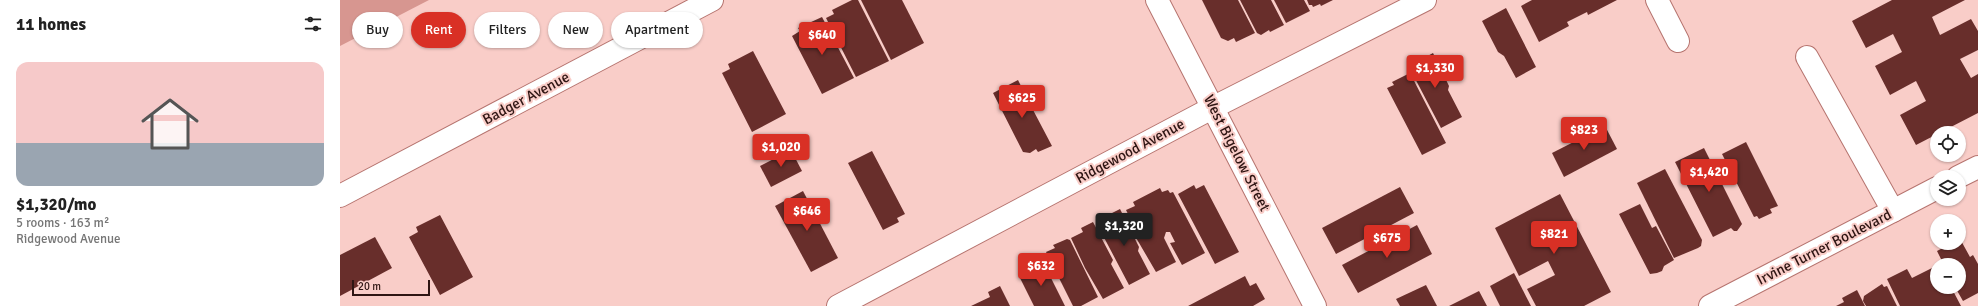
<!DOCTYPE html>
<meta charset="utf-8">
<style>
:root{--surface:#fff;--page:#f6f6f6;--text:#222;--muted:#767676;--line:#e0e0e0;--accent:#d93025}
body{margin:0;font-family:Signika,sans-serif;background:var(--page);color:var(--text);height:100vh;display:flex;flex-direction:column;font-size:15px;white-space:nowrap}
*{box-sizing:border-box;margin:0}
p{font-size:13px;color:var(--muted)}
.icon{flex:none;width:22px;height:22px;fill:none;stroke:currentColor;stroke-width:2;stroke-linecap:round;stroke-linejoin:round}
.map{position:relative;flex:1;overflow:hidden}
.sheet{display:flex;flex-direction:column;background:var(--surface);width:340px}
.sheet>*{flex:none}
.top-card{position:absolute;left:12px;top:12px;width:380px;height:36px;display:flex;gap:8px}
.buttons{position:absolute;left:1590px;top:126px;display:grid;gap:8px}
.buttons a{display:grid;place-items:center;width:36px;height:36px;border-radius:50%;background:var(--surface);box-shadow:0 1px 3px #0004;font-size:20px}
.scale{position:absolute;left:12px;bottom:10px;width:78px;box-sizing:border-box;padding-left:4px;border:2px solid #2e1513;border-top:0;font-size:11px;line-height:14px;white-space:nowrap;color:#2e1513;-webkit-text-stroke:3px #f9cdc8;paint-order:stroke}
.price{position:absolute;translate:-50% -34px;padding:0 9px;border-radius:4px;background:var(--accent);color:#fff;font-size:13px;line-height:26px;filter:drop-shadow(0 1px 2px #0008)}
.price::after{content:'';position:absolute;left:50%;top:24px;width:12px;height:9px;margin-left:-6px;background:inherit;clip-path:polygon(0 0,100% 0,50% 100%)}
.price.active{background:#222;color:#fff}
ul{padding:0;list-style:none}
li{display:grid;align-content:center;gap:8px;height:212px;padding:0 16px}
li+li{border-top:1px solid var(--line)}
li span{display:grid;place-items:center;height:124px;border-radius:12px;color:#555}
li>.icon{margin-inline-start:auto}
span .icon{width:72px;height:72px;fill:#fffc;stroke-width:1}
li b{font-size:17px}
h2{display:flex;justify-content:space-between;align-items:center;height:48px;padding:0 16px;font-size:17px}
.chip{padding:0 14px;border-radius:18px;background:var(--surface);box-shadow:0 1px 3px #0004;font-size:14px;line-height:36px}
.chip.active{background:var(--accent);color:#fff}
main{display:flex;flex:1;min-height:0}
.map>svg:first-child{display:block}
.green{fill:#d79690}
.building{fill:#682e2b}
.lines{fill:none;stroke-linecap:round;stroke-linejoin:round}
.minor-casing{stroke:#b6746f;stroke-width:24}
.minor{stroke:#fff;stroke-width:22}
.labels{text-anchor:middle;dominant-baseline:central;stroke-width:4;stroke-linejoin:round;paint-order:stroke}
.street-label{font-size:15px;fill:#2e1513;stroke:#f9cdc8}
</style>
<main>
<section class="sheet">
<h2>11 homes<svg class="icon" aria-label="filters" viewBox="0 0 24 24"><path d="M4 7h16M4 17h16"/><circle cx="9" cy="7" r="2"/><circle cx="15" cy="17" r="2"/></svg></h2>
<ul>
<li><span style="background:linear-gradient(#f6c9c9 65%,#9aa5b1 0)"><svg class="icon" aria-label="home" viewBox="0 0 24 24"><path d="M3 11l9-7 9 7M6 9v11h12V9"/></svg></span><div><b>$1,320/mo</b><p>5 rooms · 163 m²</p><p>Ridgewood Avenue</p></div></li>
</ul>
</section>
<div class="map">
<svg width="1638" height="306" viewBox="0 0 1638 306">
<rect width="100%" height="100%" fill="#f9cdc8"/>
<polygon class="green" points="0,0 89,0 0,46"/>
<g class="building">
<polygon points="512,0 518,0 549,61 516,77 486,18 494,14 492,10"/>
<polygon points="521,0 562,0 584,43 551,60"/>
<polygon points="862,0 898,0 915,33 896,42 894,38 888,41 881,38"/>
<polygon points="900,0 931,0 944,25 930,32 929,30 921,35 917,33"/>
<polygon points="934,0 964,0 970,11 946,23"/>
<polygon points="967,0 993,0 981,6 980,4 973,7 972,5 969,5"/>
<polygon points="1192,0 1277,0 1248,15 1247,12 1227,22 1229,26 1199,42 1181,6"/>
<polygon points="1552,0 1625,0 1592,17 1600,35 1631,19 1638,31 1638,50 1620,59 1631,78 1638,74 1638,113 1576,145 1560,115 1586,101 1576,81 1550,95 1535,66 1562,52 1553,34 1526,48 1512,21"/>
<polygon points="1166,8 1196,67 1176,78 1164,56 1158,52 1142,21"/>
<polygon points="482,17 514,78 482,94 452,36 460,31 458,28"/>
<polygon points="413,51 446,114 412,132 382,73 390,69 388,64"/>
<polygon points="1093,53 1109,86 1108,90 1122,117 1101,128 1069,67 1071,59 1079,55 1084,58"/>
<polygon points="1070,73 1106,143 1082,155 1047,88 1054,85 1052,82"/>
<polygon points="678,80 687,98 684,100 689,110 692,108 712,146 698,152 696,149 690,153 683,152 653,93"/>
<polygon points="1265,126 1277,149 1224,177 1212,153"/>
<polygon points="1406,142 1438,206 1430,209 1432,213 1419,219 1417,216 1414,217 1382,154"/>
<polygon points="1364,148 1402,224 1397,231 1394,231 1391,228 1373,237 1335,162"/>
<polygon points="451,150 462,171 431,187 420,166"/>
<polygon points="532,151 565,214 557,218 559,222 543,230 508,163"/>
<polygon points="1325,169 1362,240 1361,246 1358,248 1334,258 1297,183"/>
<polygon points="854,185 856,189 864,185 899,252 875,264 838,194"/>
<polygon points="1060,187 1074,213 996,254 982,228"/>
<polygon points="820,188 822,192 828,190 830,193 833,192 865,253 842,265 830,243 835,242 830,232 826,232 824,238 836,262 816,272 795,236 786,215 788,214 786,210 795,206 793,202"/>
<polygon points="463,191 498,258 471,272 435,206"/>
<polygon points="1220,194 1271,292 1244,306 1196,306 1187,289 1215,275 1208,261 1179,276 1155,228"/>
<polygon points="1300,204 1312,228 1316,226 1334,260 1324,266 1322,271 1317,273 1310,274 1279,214"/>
<polygon points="780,209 799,247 798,251 810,274 789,285 759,228 761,222 767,219 766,216"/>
<polygon points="100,215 133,277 100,295 69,237 78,232 76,227"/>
<polygon points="753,222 773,260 771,264 784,288 763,299 745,268 731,238 743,232 741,228"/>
<polygon points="1077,225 1092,254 1018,293 1002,265"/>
<polygon points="35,237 52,268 0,296 0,255"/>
<polygon points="1619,237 1630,257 1633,255 1638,264 1638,293 1623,301 1615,287 1619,287 1619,265 1604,265 1597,251 1612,243 1619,243"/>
<polygon points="727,239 730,240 758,297 741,306 733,306 706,252 715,248 713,245"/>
<polygon points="703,262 725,306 694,306 678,274"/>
<polygon points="1592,268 1594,272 1597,270 1597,287 1611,287 1621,306 1560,306 1547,279 1567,269 1572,278"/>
<polygon points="1174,273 1191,306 1160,306 1150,286"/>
<polygon points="905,276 910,286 916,283 925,299 913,306 848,306"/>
<polygon points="1542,284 1544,287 1547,286 1557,306 1526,306 1523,301 1524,296"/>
<polygon points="1086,285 1097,306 1060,306 1056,299"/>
<polygon points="660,286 670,306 631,306 650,297 648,292"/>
<polygon points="1517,290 1525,306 1496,306 1504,302 1502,298"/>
<polygon points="1139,291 1147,306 1109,306"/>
</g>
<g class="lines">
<defs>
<g id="minor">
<polyline points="817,0 975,306"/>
<polyline points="1317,0 1338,41"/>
<polyline points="1467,57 1553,211"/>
<polyline points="1618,177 1638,167"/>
<polyline points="0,196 372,0"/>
<polyline points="498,306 874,107 1085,0"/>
<polyline points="1370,306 1597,188"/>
</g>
</defs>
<use href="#minor" class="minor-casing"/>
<use href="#minor" class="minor"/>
</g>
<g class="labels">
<g class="street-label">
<text transform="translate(186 98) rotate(-28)">Badger Avenue</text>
<text transform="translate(790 151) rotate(-28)">Ridgewood Avenue</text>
<text transform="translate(897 153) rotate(63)">West Bigelow Street</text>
<text transform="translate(1484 247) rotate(-27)">Irvine Turner Boulevard</text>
</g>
</g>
</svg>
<div class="buttons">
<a><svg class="icon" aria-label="locate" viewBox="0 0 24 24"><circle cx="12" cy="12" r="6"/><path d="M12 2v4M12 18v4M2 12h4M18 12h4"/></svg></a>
<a><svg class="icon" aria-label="layers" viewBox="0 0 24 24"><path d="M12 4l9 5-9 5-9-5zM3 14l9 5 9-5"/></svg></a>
<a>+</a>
<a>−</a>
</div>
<div class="scale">20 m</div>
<b class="price" style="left:482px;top:56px">$640</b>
<b class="price" style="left:1095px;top:89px">$1,330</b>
<b class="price" style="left:682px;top:119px">$625</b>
<b class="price" style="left:1244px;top:151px">$823</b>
<b class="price" style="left:441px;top:168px">$1,020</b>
<b class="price" style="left:1369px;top:193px">$1,420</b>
<b class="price" style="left:467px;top:232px">$646</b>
<b class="price active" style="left:784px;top:247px">$1,320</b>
<b class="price" style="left:1214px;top:255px">$821</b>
<b class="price" style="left:1047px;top:259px">$675</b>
<b class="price" style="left:701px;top:287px">$632</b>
<div class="top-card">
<a class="chip">Buy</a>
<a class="chip active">Rent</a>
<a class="chip">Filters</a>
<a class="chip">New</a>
<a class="chip">Apartment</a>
</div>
</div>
</main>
